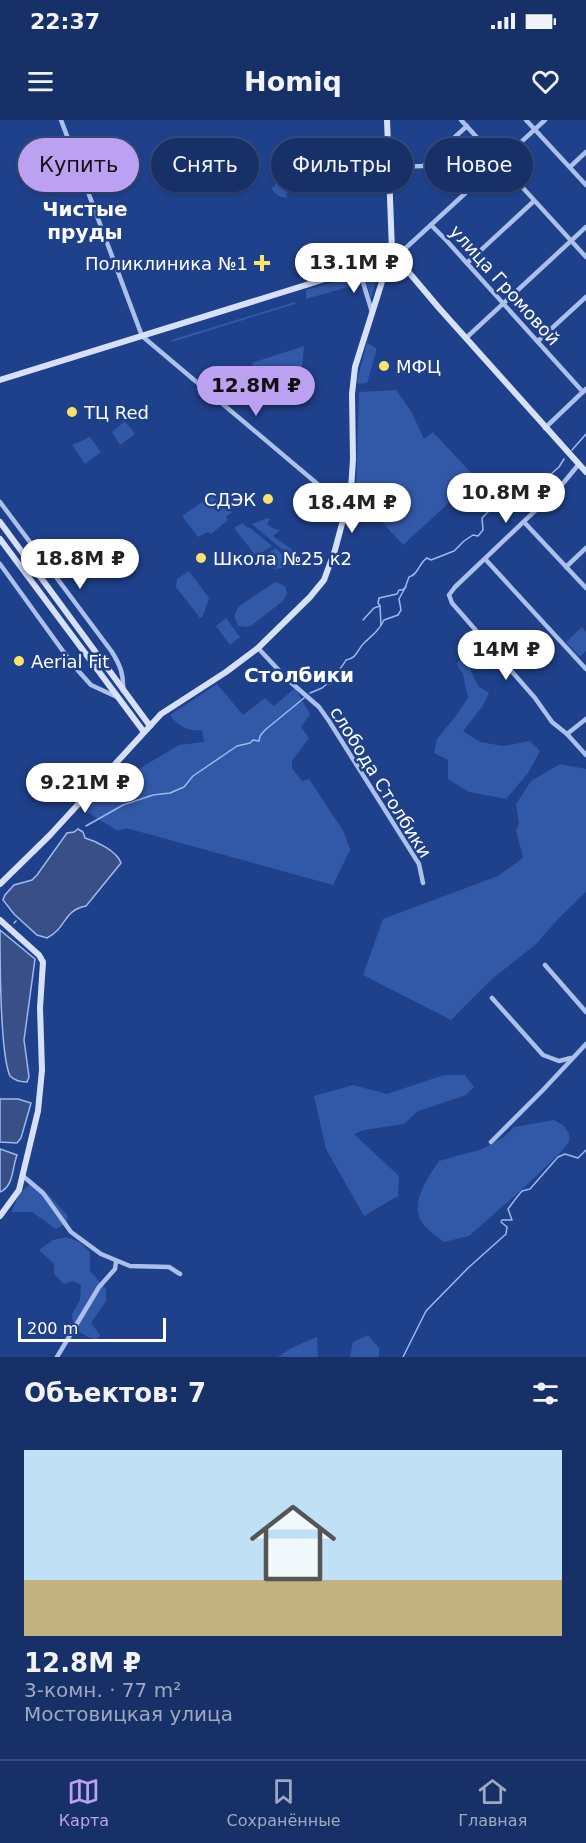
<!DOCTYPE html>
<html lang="ru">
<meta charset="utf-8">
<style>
:root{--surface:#173068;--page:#243c71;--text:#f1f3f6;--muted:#9ea9c0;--line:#364b7c;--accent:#bca0f2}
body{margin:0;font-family:"DejaVu Sans",sans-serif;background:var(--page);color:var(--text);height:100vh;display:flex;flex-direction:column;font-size:22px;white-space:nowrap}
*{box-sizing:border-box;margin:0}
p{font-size:20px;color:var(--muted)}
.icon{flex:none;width:33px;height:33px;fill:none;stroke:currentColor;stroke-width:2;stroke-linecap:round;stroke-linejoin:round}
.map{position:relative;height:1237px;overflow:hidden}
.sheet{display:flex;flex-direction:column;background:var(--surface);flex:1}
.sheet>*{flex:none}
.banner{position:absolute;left:18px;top:18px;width:550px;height:54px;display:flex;gap:12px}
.scale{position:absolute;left:18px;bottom:15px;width:148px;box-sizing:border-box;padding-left:6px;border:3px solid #fff;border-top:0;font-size:16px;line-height:21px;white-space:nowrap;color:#fff;-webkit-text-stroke:4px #1f408a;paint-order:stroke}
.price{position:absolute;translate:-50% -51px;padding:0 14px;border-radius:21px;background:#fff;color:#222;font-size:20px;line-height:39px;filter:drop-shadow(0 2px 3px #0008)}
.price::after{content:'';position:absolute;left:50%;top:36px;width:18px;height:14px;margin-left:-9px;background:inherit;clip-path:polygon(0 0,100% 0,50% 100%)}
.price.on{background:var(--accent);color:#111}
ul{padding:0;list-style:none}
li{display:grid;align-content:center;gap:12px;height:318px;padding:0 24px}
li span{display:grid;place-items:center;height:186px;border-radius:0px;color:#555}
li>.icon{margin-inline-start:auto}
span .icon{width:108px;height:108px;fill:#fffc;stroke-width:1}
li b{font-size:26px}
h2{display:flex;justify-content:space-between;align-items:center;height:72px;padding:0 24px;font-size:26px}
.pill{padding:0 21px;border-radius:27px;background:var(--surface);box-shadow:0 2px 4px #0004,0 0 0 2px var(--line);font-size:21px;line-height:54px}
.pill.on{background:var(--accent);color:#111}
.status{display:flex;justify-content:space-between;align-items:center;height:42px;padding:0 30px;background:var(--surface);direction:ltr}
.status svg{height:16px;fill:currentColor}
header{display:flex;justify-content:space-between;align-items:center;height:78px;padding:0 24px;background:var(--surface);font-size:27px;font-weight:700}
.dock{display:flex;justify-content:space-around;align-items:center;height:84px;border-top:2px solid var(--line);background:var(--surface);font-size:16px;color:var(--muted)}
.dock a{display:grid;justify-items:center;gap:3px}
.dock .on{color:var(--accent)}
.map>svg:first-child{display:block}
.green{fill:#3258a8}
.water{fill:#385087;stroke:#9eb9ed;stroke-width:1.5}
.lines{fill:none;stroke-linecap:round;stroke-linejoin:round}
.stream{stroke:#9eb9ed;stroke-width:1.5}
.street{stroke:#abc0eb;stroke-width:4.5}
.secondary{stroke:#d6e1f9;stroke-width:6}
.poi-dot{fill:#fae36a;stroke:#1f408a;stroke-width:2}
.labels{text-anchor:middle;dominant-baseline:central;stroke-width:5;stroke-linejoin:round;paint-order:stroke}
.poi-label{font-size:18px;fill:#fff;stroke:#1f408a;text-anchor:start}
.street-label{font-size:18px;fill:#fff;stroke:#1f408a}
.neighbourhood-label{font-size:20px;font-weight:bold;fill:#fff;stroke:#1f408a}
</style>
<div class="status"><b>22:37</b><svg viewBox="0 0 49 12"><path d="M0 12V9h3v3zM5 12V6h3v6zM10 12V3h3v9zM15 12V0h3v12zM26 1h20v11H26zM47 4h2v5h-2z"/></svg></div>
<header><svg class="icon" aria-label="menu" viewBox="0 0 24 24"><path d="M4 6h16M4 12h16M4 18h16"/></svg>Homiq<svg class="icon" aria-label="heart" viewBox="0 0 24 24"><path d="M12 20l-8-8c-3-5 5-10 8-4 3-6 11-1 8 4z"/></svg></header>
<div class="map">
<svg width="586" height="1237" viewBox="0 0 586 1237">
<rect width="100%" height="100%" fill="#1f408a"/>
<g class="green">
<path d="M 287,54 L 293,58 L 295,66 L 292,70 L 286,74 L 287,77 C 280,78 274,74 272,68 L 275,66 L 275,61 L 279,56 Z"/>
<polygon points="375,149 379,152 371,178 364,155 365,152"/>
<polygon points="352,156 358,157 359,164 306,179 306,170"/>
<polygon points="295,182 295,184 172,222 171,220"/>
<polygon points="367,223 376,228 376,232 367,263 358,264 357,261"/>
<polygon points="304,226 301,259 299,260 300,265 287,269 281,248 266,253 265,249 255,252 252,243"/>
<polygon points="396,270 411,291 424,319 433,312 476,358 403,425 356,374 359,272"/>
<polygon points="125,301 135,314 120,325 112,312"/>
<polygon points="90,317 101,332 85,344 72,325"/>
<polygon points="212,375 232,392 226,397 228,400 211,414 208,412 198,417 182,396"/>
<polygon points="268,398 270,399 267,404 272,408 280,410 273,416 297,433 292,438 252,404"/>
<polygon points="242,403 248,408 249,407 272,426 256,436 234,408"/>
<polygon points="275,428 289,440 289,444 284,448 274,449 264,436"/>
<polygon points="189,451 209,478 203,496 200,498 176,467 177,459"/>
<polygon points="275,462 285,466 287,474 283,481 252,505 247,507 238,506 234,496 238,487"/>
<polygon points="226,498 240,517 230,525 216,506"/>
<polygon points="582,507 586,512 586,531 580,537 566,522"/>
<polygon points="462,539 466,540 478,566 489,573 482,587 463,611 480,622 504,626 530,621 540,631 528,653 506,679 469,672 448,659 448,640 434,633 437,619 455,597 468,578 463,554 457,545 458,541"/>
<path d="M 217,564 L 243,595 L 265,578 L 274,586 L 295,568 L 310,594 L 301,607 L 309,618 L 292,641 L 292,648 L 302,661 L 309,659 L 344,712 L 350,730 L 333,765 L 126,708 L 118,711 L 82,689 L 119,645 L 127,656 L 179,625 L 204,622 L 202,610 C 188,612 178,606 170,595 Z"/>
<polygon points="560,644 586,649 586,772 560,797 535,825 492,859 451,900 363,855 383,799 498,756 523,738 516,710 519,704 516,684 531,661"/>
<polygon points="444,955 465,955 474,967 466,975 418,991 404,1004 364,1010 354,1014 399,1056 398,1076 364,1096 326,1029 314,976 353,965 387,974"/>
<path d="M 554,1000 L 564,1006 L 569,1014 L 569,1022 L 562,1031 L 527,1065 L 469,1116 L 444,1122 C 437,1116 424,1108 420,1099 C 412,1080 428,1057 439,1041 L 482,1029 L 504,1017 L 514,1007 Z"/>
<path d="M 31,1064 L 48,1074 L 68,1096 L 67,1103 L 56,1109 L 32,1092 L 12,1092 C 16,1079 20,1071 31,1064 Z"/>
<polygon points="66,1117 80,1122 90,1132 90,1151 106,1169 106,1181 91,1203 100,1215 96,1219 88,1217 74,1209 72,1194 80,1180 81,1165 73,1161 64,1164 54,1154 54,1144 39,1130 53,1120"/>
<polygon points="368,1215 379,1228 379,1237 350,1237 353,1222"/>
<polygon points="317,1217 318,1237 278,1237 291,1228"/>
</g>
<g class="water">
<path d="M 78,709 L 83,712 L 85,718 C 96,721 117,731 121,743 L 86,786 C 62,791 68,807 47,818 L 37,815 L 14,794 L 3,780 L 5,775 L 14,765 L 32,760 L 37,755 L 67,713 L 74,712 Z"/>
<path d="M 0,810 L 35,839 L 24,920 L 29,957 L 27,962 C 21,962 15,961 10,956 C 0,934 0,841 0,810 Z"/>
<polygon points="0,979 18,979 31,983 21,1018 17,1023 0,1022"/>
<path d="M 0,1029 L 17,1035 C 12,1048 14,1066 0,1072 Z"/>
</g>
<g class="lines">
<g class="stream">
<polyline points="572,330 586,314"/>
<polyline points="380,486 381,505"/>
<polyline points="363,500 374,488 380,486 378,483 379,478 397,474 399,470 402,470 406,467"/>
<path d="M 310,573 L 322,568 L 328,563 L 331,564 C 334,555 341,549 346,540 C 358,538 357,529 365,522 C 374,514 379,510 384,500 L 398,495 L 401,490 L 399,479 L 405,468 L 409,457 C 418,455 419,443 427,438 L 431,440 L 454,431 L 464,421 L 473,415 L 478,416 L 483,410 L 482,398 C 489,391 497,381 508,384 L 512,382 L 512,376 L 520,373 L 523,366 L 525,367 L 534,360 L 542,362 L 559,347 L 564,339"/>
<polyline points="86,706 123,685 153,675 170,673 184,667 193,656 237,626 250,623 253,620 259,621 260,616 265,610 304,578"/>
<polyline points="14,803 16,801"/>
<polyline points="403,1237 426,1191 468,1148 506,1114 507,1107 501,1102 502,1100 512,1100 508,1089 517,1077 522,1071 530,1069 558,1037 565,1034 578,1038 586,1030"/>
</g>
<g class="street">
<polyline points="61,0 142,216 346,388"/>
<polyline points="461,0 586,137"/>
<polyline points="526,0 586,65"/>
<polyline points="389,47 423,46 467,6"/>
<polyline points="570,47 586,32"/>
<polyline points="431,105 446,120 583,272"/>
<polyline points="396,137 545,0"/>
<polyline points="467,143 534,81"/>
<polyline points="359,149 372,192"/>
<polyline points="466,218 586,107"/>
<polyline points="538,221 586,177"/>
<polyline points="545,308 586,269"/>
<polyline points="579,344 560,367 455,467 449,475 452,483 535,578 552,602 567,614 586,635"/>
<path d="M 0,382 L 112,532 C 120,545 124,554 123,571"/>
<polyline points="524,402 586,468"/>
<polyline points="486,440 586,549"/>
<polyline points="0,444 73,545 91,565 117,577"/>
<polyline points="566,447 586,428"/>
<polyline points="258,528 287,559 319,587 329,601 419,744 423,763"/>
<polyline points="567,614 586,599"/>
<polyline points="545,845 586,892"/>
<polyline points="492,878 543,935 559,941 571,938"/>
<polyline points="491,1022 543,970 586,924"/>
<polyline points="23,1056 43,1073 71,1112 101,1134 130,1146 169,1147 180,1154"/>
<polyline points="57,1237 99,1167 115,1149 116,1142"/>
</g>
<g class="secondary">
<polyline points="395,136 439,188 586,352"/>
<polyline points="0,260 396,137"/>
<polyline points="0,402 150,606"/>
<polyline points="0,419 144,612"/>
<polyline points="0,764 50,715 161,594 226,552 258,528 310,477 324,460 335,430 351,370 353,339 352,274 355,247 392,130 387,0"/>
<polyline points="0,800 39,835 43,842 40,888 42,950 38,991 19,1070 0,1096"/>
</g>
</g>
<g class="poi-dot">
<path d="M259 134h6v6h6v6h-6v6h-6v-6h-6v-6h6z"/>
<circle cx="384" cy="246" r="6"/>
<circle cx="72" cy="292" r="6"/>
<circle cx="268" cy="379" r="6"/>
<circle cx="201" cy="438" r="6"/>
<circle cx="19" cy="541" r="6"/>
</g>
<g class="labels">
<g class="poi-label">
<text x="248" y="143" text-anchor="end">Поликлиника №1</text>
<text x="396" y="246">МФЦ</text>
<text x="84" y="292">ТЦ Red</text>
<text x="256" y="379" text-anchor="end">СДЭК</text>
<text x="213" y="438">Школа №25 к2</text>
<text x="31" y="541">Aerial Fit</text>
</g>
<g class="street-label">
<text transform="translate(505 165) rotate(48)">улица Громовой</text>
<text transform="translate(381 662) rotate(58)">слобода Столбики</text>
</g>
<g class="neighbourhood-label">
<text x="85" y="89">Чистые<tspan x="85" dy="23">пруды</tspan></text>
<text x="299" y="555">Столбики</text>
</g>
</g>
</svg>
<div class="scale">200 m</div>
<b class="price" style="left:354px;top:174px">13.1M ₽</b>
<b class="price on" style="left:256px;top:297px">12.8M ₽</b>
<b class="price" style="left:506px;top:404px">10.8M ₽</b>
<b class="price" style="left:352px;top:414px">18.4M ₽</b>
<b class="price" style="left:80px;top:470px">18.8M ₽</b>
<b class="price" style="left:506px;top:561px">14M ₽</b>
<b class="price" style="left:85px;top:694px">9.21M ₽</b>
<div class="banner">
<a class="pill on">Купить</a>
<a class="pill">Снять</a>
<a class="pill">Фильтры</a>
<a class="pill">Новое</a>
</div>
</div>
<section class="sheet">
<h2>Объектов: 7<svg class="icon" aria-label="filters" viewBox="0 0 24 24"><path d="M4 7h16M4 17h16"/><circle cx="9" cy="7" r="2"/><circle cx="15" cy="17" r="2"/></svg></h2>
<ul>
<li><span style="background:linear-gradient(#bfe0f5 70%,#c2b280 0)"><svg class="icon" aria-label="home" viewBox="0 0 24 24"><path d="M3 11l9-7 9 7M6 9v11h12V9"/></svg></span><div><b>12.8M ₽</b><p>3-комн. · 77 m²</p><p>Мостовицкая улица</p></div></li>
</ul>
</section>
<nav class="dock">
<a class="on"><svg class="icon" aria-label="map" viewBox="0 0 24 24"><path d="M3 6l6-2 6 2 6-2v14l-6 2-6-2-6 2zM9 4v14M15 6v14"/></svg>Карта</a>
<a><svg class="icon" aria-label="saved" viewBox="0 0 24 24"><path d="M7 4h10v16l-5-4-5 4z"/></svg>Сохранённые</a>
<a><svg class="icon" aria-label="home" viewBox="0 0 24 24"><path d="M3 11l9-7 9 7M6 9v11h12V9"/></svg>Главная</a>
</nav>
